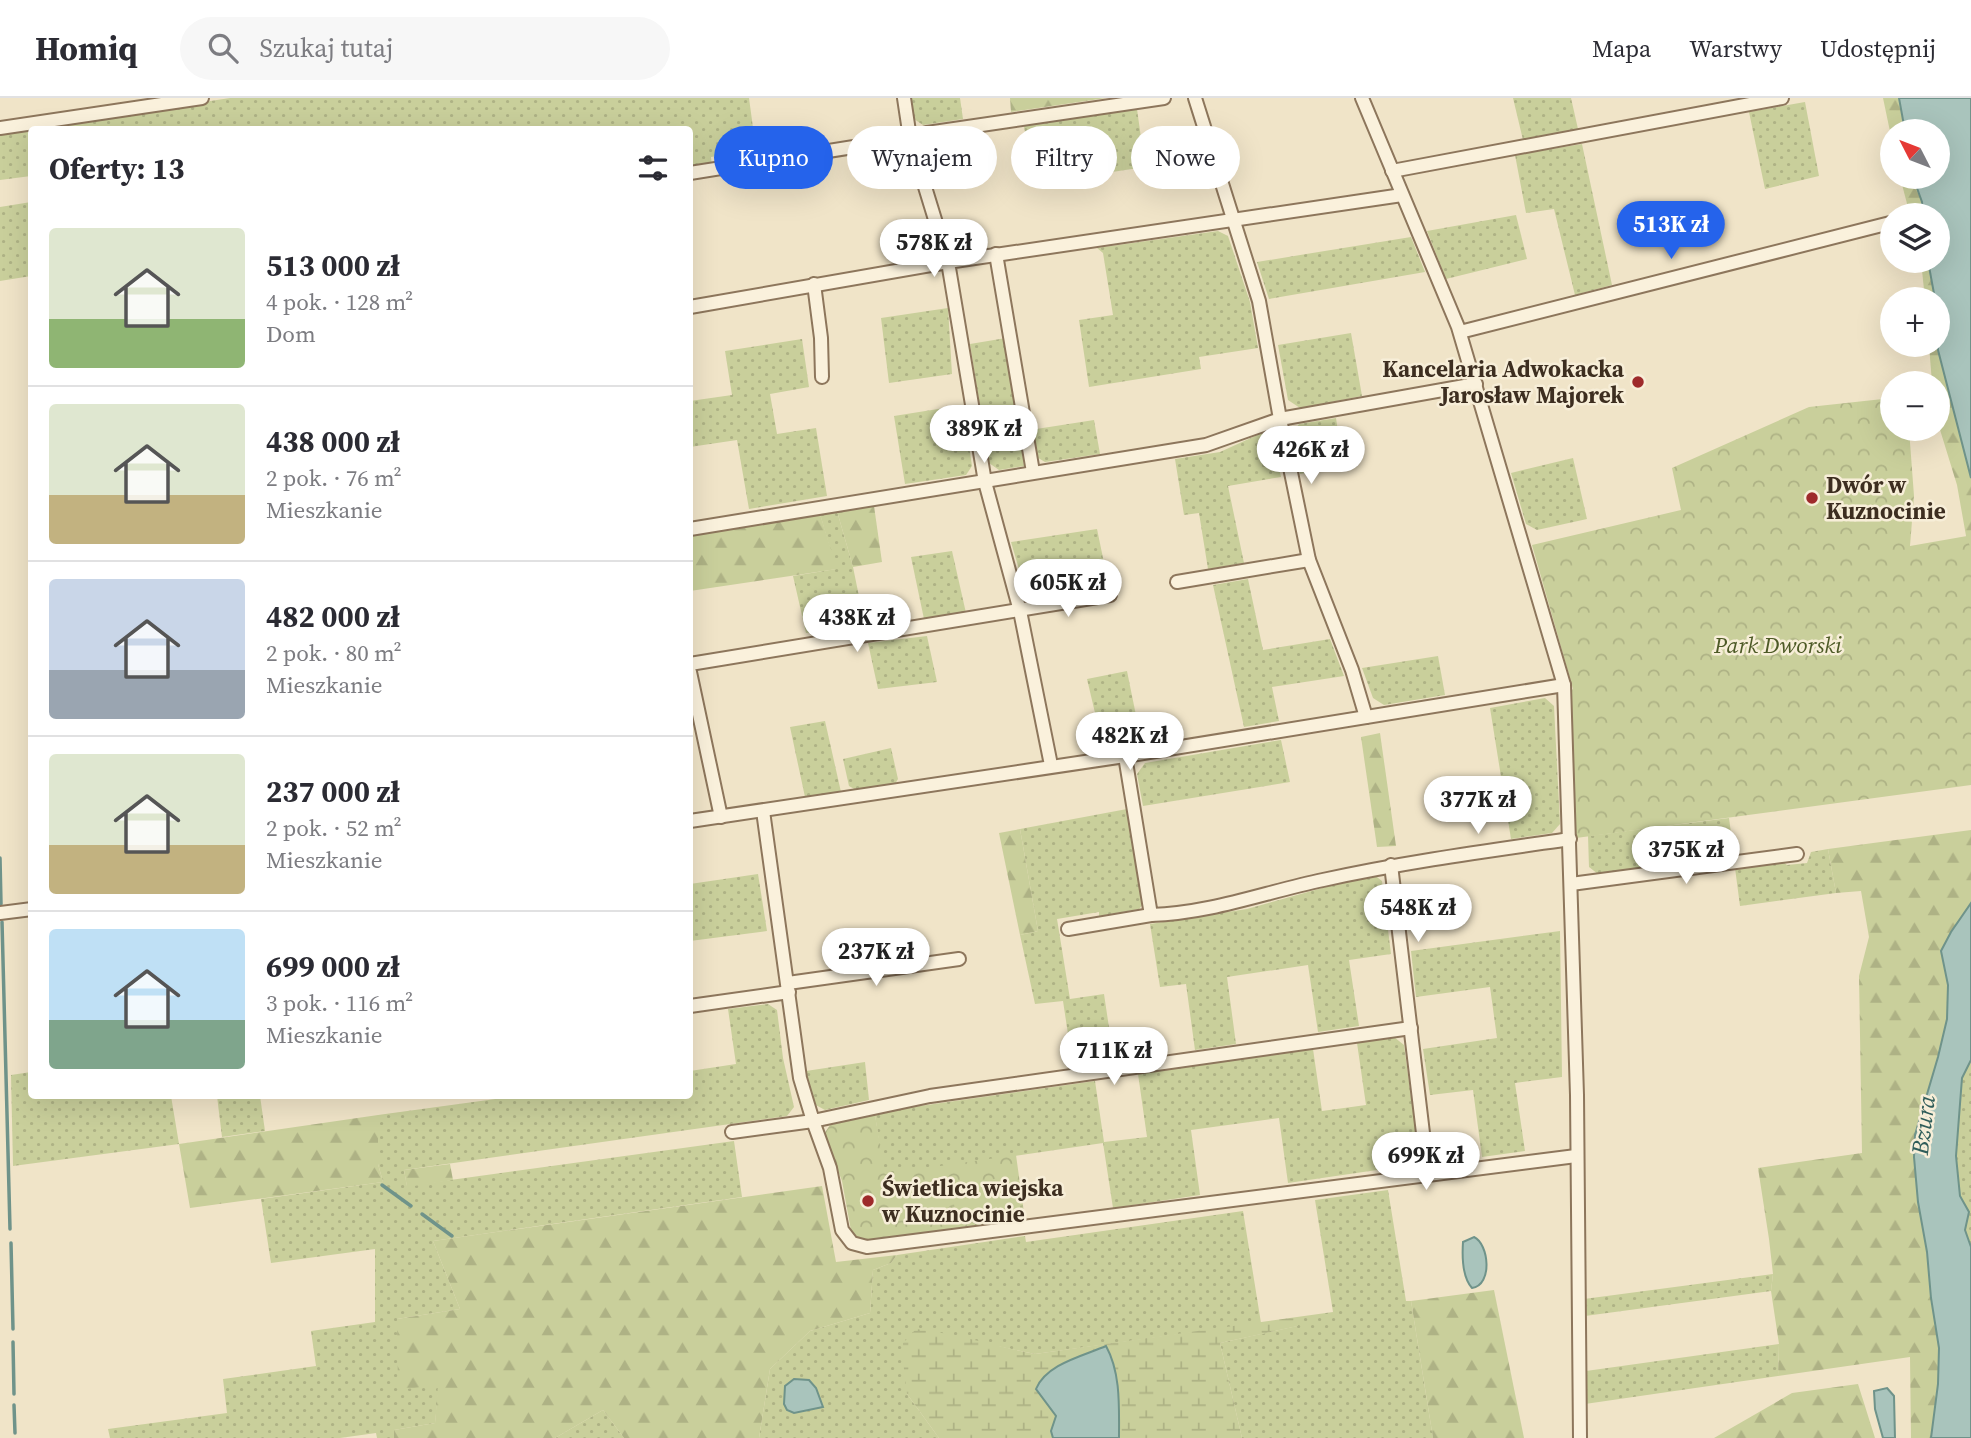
<!DOCTYPE html>
<html lang="pl">
<meta charset="utf-8">
<style>
:root{--surface:#fff;--page:#f7f7f7;--text:#2b2b33;--muted:#7c7c81;--line:#e1e1e2;--accent:#2563eb}
body{margin:0;font-family:"Source Serif 4",serif;background:var(--page);color:var(--text);height:100vh;display:flex;flex-direction:column;font-size:26px;white-space:nowrap}
*{box-sizing:border-box;margin:0}
p{font-size:23px;color:var(--muted)}
.icon{flex:none;width:38px;height:38px;fill:none;stroke:currentColor;stroke-width:2;stroke-linecap:round;stroke-linejoin:round}
.map{position:relative;flex:1;overflow:hidden}
.drawer{position:absolute;left:28px;top:28px;width:665px;height:973px;display:flex;flex-direction:column;background:var(--surface);border-radius:7px;box-shadow:0 7px 28px #0002}
.drawer>*{flex:none}
.top-card{position:absolute;left:714px;top:28px;width:665px;height:63px;display:flex;gap:14px}
.needle{width:46px;rotate:312deg}
.tools{position:absolute;left:1880px;top:21px;display:grid;gap:14px}
.tools a{display:grid;place-items:center;width:70px;height:70px;border-radius:50%;background:var(--surface);box-shadow:0 7px 28px #0002;font-size:35px}
.price{position:absolute;translate:-50% -60px;padding:0 16px;border-radius:24px;background:#fff;color:#222;font-size:23px;line-height:46px;filter:drop-shadow(0 2px 4px #0008)}
.price::after{content:'';position:absolute;left:50%;top:42px;width:21px;height:16px;margin-left:-10px;background:inherit;clip-path:polygon(0 0,100% 0,50% 100%)}
.price.on{background:var(--accent);color:#fff}
ul{padding:0;list-style:none}
li{display:flex;align-items:center;gap:21px;height:175px;padding:0 21px}
li+li{border-top:2px solid var(--line)}
li span{display:grid;place-items:center;flex:none;width:196px;height:140px;border-radius:7px;color:#555}
li>.icon{margin-inline-start:auto}
span .icon{width:84px;height:84px;fill:#fffc;stroke-width:1}
li b{font-size:30px}
h2{display:flex;justify-content:space-between;align-items:center;height:84px;padding:0 21px;font-size:30px}
.tag{padding:0 24px;border-radius:32px;background:var(--surface);box-shadow:0 7px 28px #0002;font-size:24px;line-height:63px}
.tag.on{background:var(--accent);color:#fff}
header{display:flex;align-items:center;gap:42px;box-sizing:border-box;height:98px;padding:0 35px;background:var(--surface);border-bottom:2px solid var(--line)}
header strong{font-size:33px}
nav{display:flex;gap:38px;margin-inline-start:auto;font-size:24px}
.search{width:490px;height:63px;background:var(--page);display:flex;align-items:center;gap:18px;box-sizing:border-box;padding:0 24px;border-radius:38px;color:var(--muted);font-size:26px}
.map>svg:first-child{display:block}
.grass{fill:url(#grass-dots)}
.forest{fill:url(#forest-firs)}
.wetland{fill:url(#wetland-marsh)}
.park{fill:url(#park-crowns)}
.pitch{fill:#c9cf9b}
.water{fill:#a9c4bc;stroke:#6f938a;stroke-width:2}
.lines{fill:none;stroke-linecap:round;stroke-linejoin:round}
.stream{stroke:#6f938a;stroke-width:3.5}
.minor-casing{stroke:#8d765c;stroke-width:16}
.minor{stroke:#faf1dc;stroke-width:12}
.poi-dot{fill:#9e2a2b;stroke:#f7eed8;stroke-width:2.5}
.labels{text-anchor:middle;dominant-baseline:central;stroke-width:5;stroke-linejoin:round;paint-order:stroke}
.poi-label{font-size:23px;font-weight:bold;fill:#3d2e20;stroke:#f7eed8;text-anchor:start}
.park-label{font-size:23px;font-style:italic;fill:#4d5a26;stroke:#f7eed8}
.water-label{font-size:24px;font-style:italic;fill:#2f5d5a;stroke:#f7eed8}
</style>
<header>
<strong>Homiq</strong>
<div class="search"><svg class="icon" aria-label="search" viewBox="0 0 24 24"><circle cx="10" cy="10" r="6"/><path d="M15 15l6 6"/></svg>Szukaj tutaj</div>
<nav><a>Mapa</a><a>Warstwy</a><a>Udostępnij</a></nav>
</header>
<div class="map">
<svg width="1971" height="1340" viewBox="0 0 1971 1340">
<defs>
<pattern id="grass-dots" width="8" height="8" patternUnits="userSpaceOnUse" patternTransform="scale(1.75)"><rect width="8" height="8" fill="#c9cf9b"/><path d="M2 2h.1M6 6h.1" fill="none" stroke="#aeb285" stroke-width="1.8" stroke-linecap="round"/></pattern>
<pattern id="forest-firs" width="22" height="20" patternUnits="userSpaceOnUse" patternTransform="scale(1.75)"><rect width="22" height="20" fill="#c9cf9b"/><path d="M5 1l3.5 6h-7zM16 11l3.5 6h-7z" fill="#aeb285"/></pattern>
<pattern id="wetland-marsh" width="20" height="14" patternUnits="userSpaceOnUse" patternTransform="scale(1.75)"><rect width="20" height="14" fill="#c9cf9b"/><path d="M1 5h8M5 5V1M11 12h8M15 12V8" fill="none" stroke="#aeb285"/></pattern>
<pattern id="park-crowns" width="20" height="18" patternUnits="userSpaceOnUse" patternTransform="scale(1.75)"><rect width="20" height="18" fill="#c9cf9b"/><path d="M2 6a3 3 0 1 1 6 0M12 15a3 3 0 1 1 6 0" fill="none" stroke="#aeb285"/></pattern>
</defs>
<rect width="100%" height="100%" fill="#f0e4c8"/>
<g class="grass">
<polygon points="230,0 749,0 756,52 711,59 712,68 690,71 690,32 32,32 31,78 0,82 0,35"/>
<polygon points="911,0 960,0 963,21 923,27 914,21"/>
<polygon points="1513,0 1571,0 1578,31 1523,42"/>
<polygon points="1805,4 1819,78 1765,91 1749,14"/>
<polygon points="1137,11 1145,69 1033,86 1024,28"/>
<polygon points="1582,46 1612,187 1575,197 1554,111 1526,115 1515,57"/>
<polygon points="31,104 31,178 0,183 0,109"/>
<polygon points="1516,117 1527,161 1446,181 1427,133"/>
<polygon points="1218,133 1228,138 1250,204 1258,250 1199,259 1201,271 1089,289 1079,222 1113,217 1103,155 1097,150"/>
<polygon points="1411,139 1425,174 1269,201 1257,164"/>
<polygon points="948,210 952,276 889,285 881,220"/>
<polygon points="1351,235 1362,298 1300,310 1288,302 1278,247"/>
<polygon points="1006,240 1024,368 999,372 989,365 970,246"/>
<polygon points="802,241 809,289 770,296 777,336 816,330 827,398 749,411 737,342 690,349 690,303 732,297 725,253"/>
<polygon points="963,307 972,368 966,377 905,386 894,318"/>
<polygon points="1336,320 1343,368 1300,376 1293,334 1299,326"/>
<polygon points="1094,322 1100,356 1045,364 1035,358 1030,332"/>
<polygon points="1264,334 1273,339 1281,379 1228,388 1244,465 1208,471 1199,415 1184,417 1175,361 1220,354"/>
<polygon points="1573,360 1587,421 1537,432 1526,426 1511,375"/>
<polygon points="837,413 853,469 865,528 806,535 793,478 836,471 820,416"/>
<polygon points="1097,431 1109,489 1037,503 1026,495 1011,444"/>
<polygon points="952,453 966,515 924,521 911,459"/>
<polygon points="1248,481 1263,552 1330,541 1344,578 1272,589 1279,623 1244,629 1213,487"/>
<polygon points="927,538 937,584 878,591 868,545"/>
<polygon points="1438,558 1445,597 1384,607 1373,600 1362,570"/>
<polygon points="1127,573 1142,647 1104,653 1087,581"/>
<polygon points="1545,600 1554,608 1560,726 1552,735 1511,741 1490,610"/>
<polygon points="825,623 841,694 805,699 790,629"/>
<polygon points="1281,642 1290,684 1143,708 1137,676 1145,665"/>
<polygon points="891,650 898,681 895,686 856,692 849,688 843,661"/>
<polygon points="1127,711 1144,805 1139,811 1099,818 1099,814 1057,821 1070,901 1104,896 1114,963 1073,969 1063,903 1035,906 1020,837 1038,833 1020,731"/>
<polygon points="1729,720 1734,757 1598,776 1589,769 1588,738"/>
<polygon points="1828,751 1836,795 1740,808 1735,770 1783,764 1787,767 1807,765 1811,754"/>
<polygon points="758,776 767,833 690,843 690,786"/>
<polygon points="1373,776 1382,783 1391,856 1349,862 1359,928 1318,934 1308,867 1227,879 1236,946 1195,952 1186,886 1160,889 1150,826 1247,811"/>
<polygon points="1560,833 1562,979 1515,985 1525,1053 1482,1059 1473,992 1430,997 1423,951 1497,940 1490,889 1416,899 1411,853"/>
<polygon points="768,906 777,912 783,960 794,1009 787,1018 404,1072 407,1088 734,1043 742,1099 433,1143 460,1211 397,1221 439,1287 435,1325 394,1332 394,1340 377,1340 376,1335 340,1340 110,1340 108,1331 227,1315 223,1281 316,1268 311,1233 375,1224 375,1151 271,1165 261,1101 383,1084 378,1066 378,1017 518,998 690,998 690,973 736,966 728,911"/>
<polygon points="1394,939 1404,947 1419,1058 1411,1067 1288,1085 1279,1020 1191,1032 1200,1097 1113,1110 1103,1045 884,1077 875,1017 913,1009 1095,983 1104,1044 1147,1039 1138,976 1313,951 1322,1013 1366,1007 1357,945"/>
<polygon points="1971,962 1971,1149 1965,1132 1969,1114 1960,1098 1956,1058 1962,980"/>
<polygon points="865,964 869,1002 825,1012 812,1005 806,973"/>
<polygon points="31,974 32,998 171,998 179,1046 13,1068 11,977"/>
<polygon points="217,998 260,998 265,1033 222,1039"/>
<polygon points="1388,1092 1406,1203 1411,1203 1433,1340 1242,1340 1220,1245 1297,1228 1297,1219 1333,1214 1315,1102"/>
<polygon points="1243,1113 1261,1225 1035,1256 997,1248 907,1296 939,1340 759,1340 770,1271 810,1233 870,1215 873,1172 891,1165 897,1157 1025,1138 1026,1144"/>
<polygon points="1773,1176 1771,1193 1585,1218 1584,1201"/>
<polygon points="1779,1246 1778,1278 1585,1306 1586,1273"/>
<polygon points="603,1312 624,1340 555,1340"/>
</g>
<g class="forest">
<polygon points="1010,0 1106,0 1011,14"/>
<polygon points="1883,0 1899,0 1905,33 1892,33 1892,43"/>
<polygon points="1900,79 1913,79 1922,104 1923,117 1910,117"/>
<polygon points="1921,163 1928,163 1935,201 1925,201"/>
<polygon points="1937,211 1938,252 1971,380 1971,466 1957,387 1937,322 1937,285 1932,285 1929,247 1937,247"/>
<polygon points="874,408 882,464 853,469 837,413"/>
<polygon points="820,416 837,471 690,493 690,436"/>
<polygon points="1380,635 1396,748 1377,749 1361,639"/>
<polygon points="1020,731 1038,833 1020,837 999,735"/>
<polygon points="1971,732 1971,805 1941,853 1948,887 1947,921 1938,959 1915,1037 1914,1059 1939,1250 1938,1286 1931,1340 1911,1340 1910,1259 1778,1278 1779,1246 1771,1193 1773,1176 1769,1141 1758,1070 1862,1055 1859,878 1869,839 1861,793 1836,795 1828,751"/>
<polygon points="378,1017 378,1066 383,1084 190,1110 179,1046"/>
<polygon points="450,1066 453,1082 407,1089 404,1072"/>
<polygon points="822,1088 836,1164 897,1157 891,1165 873,1172 870,1215 810,1233 770,1271 759,1340 624,1340 603,1312 555,1340 394,1340 394,1332 435,1325 438,1287 398,1292 397,1221 460,1211 433,1143"/>
<polygon points="1494,1192 1524,1340 1433,1340 1411,1203"/>
<polygon points="1858,1286 1875,1340 1714,1340 1792,1295"/>
</g>
<path class="wetland" d="M 1297,1219 L 1298,1228 L 1220,1245 L 1242,1340 L 939,1340 L 907,1296 L 904,1273 L 903,1245 L 916,1231 C 957,1236 995,1248 1035,1256 Z"/>
<g class="park">
<polygon points="1892,300 1892,331 1909,331 1914,398 1910,448 1967,438 1971,453 1971,687 1576,740 1570,593 1573,591 1532,447 1681,412 1672,370 1809,309"/>
<polygon points="875,1017 885,1076 1016,1057 1025,1122 861,1145 852,1138 842,1083 824,1036 830,1027"/>
</g>
<polygon class="pitch" points="1016,1078 1021,1116 957,1125 951,1087"/>
<g class="water">
<polygon points="1899,0 1971,0 1971,380 1938,252 1937,201 1935,201 1928,163 1937,163 1937,117 1923,117 1922,104 1913,79 1937,79 1937,33 1905,33"/>
<polygon points="1971,805 1971,962 1962,980 1956,1058 1960,1098 1969,1114 1965,1132 1971,1149 1971,1340 1931,1340 1938,1286 1939,1250 1931,1200 1927,1154 1918,1104 1914,1059 1915,1037 1938,959 1947,921 1948,887 1941,853 1951,834"/>
<path d="M 1474,1139 C 1489,1146 1493,1187 1472,1190 C 1462,1179 1462,1159 1463,1144 Z"/>
<path d="M 1106,1248 C 1121,1275 1119,1310 1119,1340 L 1053,1340 L 1051,1333 L 1056,1318 L 1036,1291 C 1046,1266 1083,1258 1106,1248 Z"/>
<polygon points="794,1281 809,1282 816,1290 823,1309 794,1315 787,1312 784,1306 785,1288"/>
<polygon points="1887,1290 1894,1298 1895,1340 1883,1340 1875,1311 1874,1293"/>
</g>
<g class="lines">
<g class="stream">
<polyline points="0,760 1,806"/>
<polyline points="2,824 10,1131"/>
<polyline points="382,1087 411,1108"/>
<polyline points="422,1116 452,1138"/>
<polyline points="11,1145 13,1231"/>
<polyline points="13,1244 14,1296"/>
<polyline points="14,1307 15,1335"/>
</g>
<defs>
<g id="minor">
<polyline points="1362,0 1458,229 1564,587 1577,997 1580,1340"/>
<polyline points="0,30 202,0"/>
<polyline points="1392,73 1782,0"/>
<polyline points="690,75 910,40 927,35 1164,0"/>
<polyline points="996,156 1033,374"/>
<polyline points="814,186 821,240 822,279"/>
<polyline points="690,209 948,164 910,40 904,0"/>
<polyline points="1460,234 1890,125"/>
<polyline points="690,431 1206,347 1280,321 1259,203 1195,0"/>
<polyline points="1177,484 1309,462"/>
<polyline points="690,566 1110,497"/>
<polyline points="690,574 721,719"/>
<polyline points="1366,619 1352,572 1309,462 1280,321 1476,286"/>
<path d="M 1125,658 L 1151,817 C 1212,815 1265,794 1323,782 C 1405,764 1487,753 1570,741"/>
<polyline points="1051,667 1020,513 985,384 948,164 1402,97"/>
<polyline points="763,713 800,980 813,1023 930,998 1411,930"/>
<polyline points="690,723 1125,658 1564,587"/>
<polyline points="1391,767 1428,1077"/>
<polyline points="1571,786 1797,756"/>
<polyline points="0,815 32,811"/>
<polyline points="1068,831 1151,817"/>
<polyline points="788,885 959,861"/>
<polyline points="690,908 789,894"/>
<polyline points="732,1034 813,1023 830,1070 842,1132 852,1145 867,1149 1576,1058"/>
</g>
</defs>
<use href="#minor" class="minor-casing"/>
<use href="#minor" class="minor"/>
</g>
<g class="poi-dot">
<circle cx="1638" cy="284" r="7"/>
<circle cx="1812" cy="400" r="7"/>
<circle cx="868" cy="1103" r="7"/>
</g>
<g class="labels">
<g class="poi-label">
<text x="1624" y="271" text-anchor="end">Kancelaria Adwokacka<tspan x="1624" dy="26">Jarosław Majorek</tspan></text>
<text x="1826" y="387">Dwór w<tspan x="1826" dy="26">Kuznocinie</tspan></text>
<text x="882" y="1090">Świetlica wiejska<tspan x="882" dy="26">w Kuznocinie</tspan></text>
</g>
<g class="park-label">
<text x="1778" y="547">Park Dworski</text>
</g>
<g class="water-label">
<text transform="translate(1923 1027) rotate(-83)">Bzura</text>
</g>
</g>
</svg>
<div class="tools">
<a><svg class="needle" viewBox="-14 -14 28 28"><path d="M0-13l5 13h-10z" fill="#e53935"/><path d="M0 13l5-13h-10z" fill="#7c7c81"/></svg></a>
<a><svg class="icon" aria-label="layers" viewBox="0 0 24 24"><path d="M12 4l9 5-9 5-9-5zM3 14l9 5 9-5"/></svg></a>
<a>+</a>
<a>−</a>
</div>
<b class="price on" style="left:1671px;top:163px">513K zł</b>
<b class="price" style="left:934px;top:181px">578K zł</b>
<b class="price" style="left:984px;top:367px">389K zł</b>
<b class="price" style="left:1311px;top:388px">426K zł</b>
<b class="price" style="left:1068px;top:521px">605K zł</b>
<b class="price" style="left:857px;top:556px">438K zł</b>
<b class="price" style="left:1130px;top:674px">482K zł</b>
<b class="price" style="left:1478px;top:738px">377K zł</b>
<b class="price" style="left:1686px;top:788px">375K zł</b>
<b class="price" style="left:1418px;top:846px">548K zł</b>
<b class="price" style="left:876px;top:890px">237K zł</b>
<b class="price" style="left:1114px;top:989px">711K zł</b>
<b class="price" style="left:1426px;top:1094px">699K zł</b>
<div class="top-card">
<a class="tag on">Kupno</a>
<a class="tag">Wynajem</a>
<a class="tag">Filtry</a>
<a class="tag">Nowe</a>
</div>
<section class="drawer">
<h2>Oferty: 13<svg class="icon" aria-label="filters" viewBox="0 0 24 24"><path d="M4 7h16M4 17h16"/><circle cx="9" cy="7" r="2"/><circle cx="15" cy="17" r="2"/></svg></h2>
<ul>
<li><span style="background:linear-gradient(#dfe7d0 65%,#8fb573 0)"><svg class="icon" aria-label="home" viewBox="0 0 24 24"><path d="M3 11l9-7 9 7M6 9v11h12V9"/></svg></span><div><b>513 000 zł</b><p>4 pok. · 128 m²</p><p>Dom</p></div></li>
<li><span style="background:linear-gradient(#dfe7d0 65%,#c2b280 0)"><svg class="icon" aria-label="home" viewBox="0 0 24 24"><path d="M3 11l9-7 9 7M6 9v11h12V9"/></svg></span><div><b>438 000 zł</b><p>2 pok. · 76 m²</p><p>Mieszkanie</p></div></li>
<li><span style="background:linear-gradient(#c9d6e8 65%,#9aa5b1 0)"><svg class="icon" aria-label="home" viewBox="0 0 24 24"><path d="M3 11l9-7 9 7M6 9v11h12V9"/></svg></span><div><b>482 000 zł</b><p>2 pok. · 80 m²</p><p>Mieszkanie</p></div></li>
<li><span style="background:linear-gradient(#dfe7d0 65%,#c2b280 0)"><svg class="icon" aria-label="home" viewBox="0 0 24 24"><path d="M3 11l9-7 9 7M6 9v11h12V9"/></svg></span><div><b>237 000 zł</b><p>2 pok. · 52 m²</p><p>Mieszkanie</p></div></li>
<li><span style="background:linear-gradient(#bfe0f5 65%,#7fa58c 0)"><svg class="icon" aria-label="home" viewBox="0 0 24 24"><path d="M3 11l9-7 9 7M6 9v11h12V9"/></svg></span><div><b>699 000 zł</b><p>3 pok. · 116 m²</p><p>Mieszkanie</p></div></li>
</ul>
</section>
</div>
